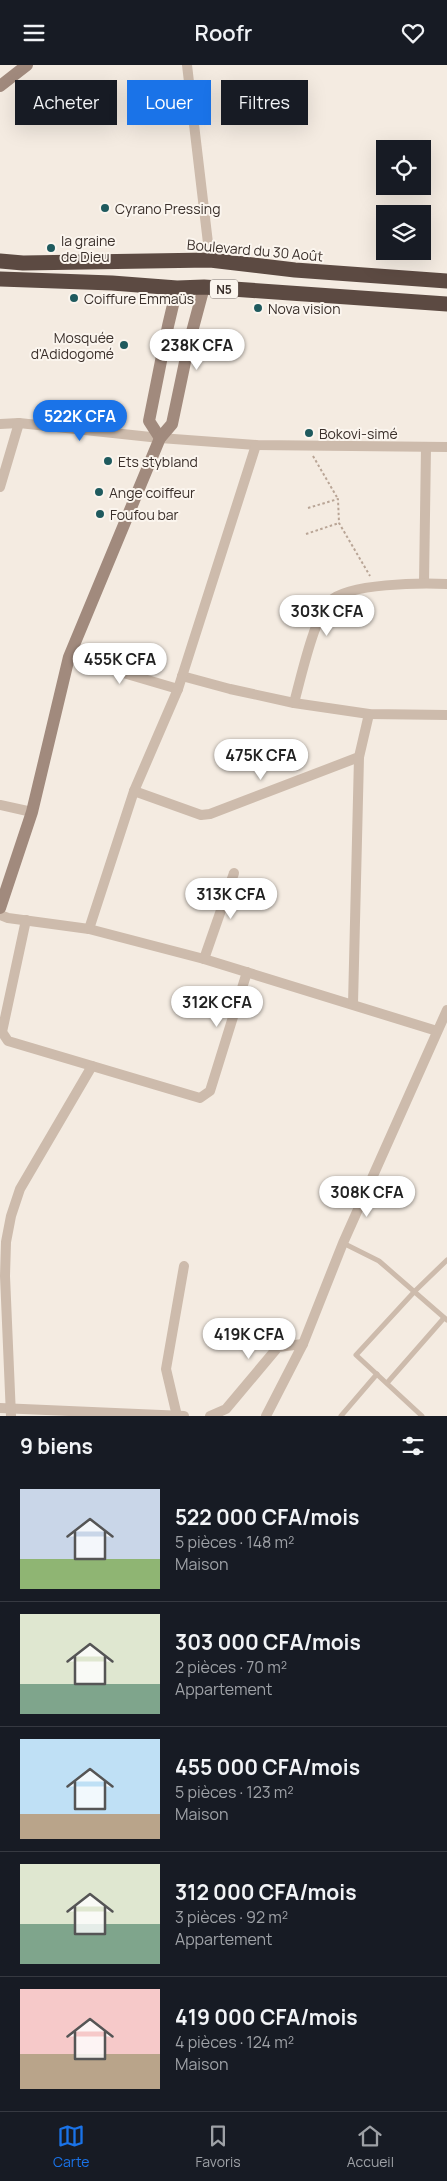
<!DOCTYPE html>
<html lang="fr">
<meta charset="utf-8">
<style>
:root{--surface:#171b24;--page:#242831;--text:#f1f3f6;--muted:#9ea1a6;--line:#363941;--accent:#1a73e8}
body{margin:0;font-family:Manrope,sans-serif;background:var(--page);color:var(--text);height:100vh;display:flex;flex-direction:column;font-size:19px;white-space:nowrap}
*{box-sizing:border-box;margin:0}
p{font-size:16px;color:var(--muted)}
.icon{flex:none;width:28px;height:28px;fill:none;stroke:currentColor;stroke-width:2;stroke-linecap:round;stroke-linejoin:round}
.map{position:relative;height:1351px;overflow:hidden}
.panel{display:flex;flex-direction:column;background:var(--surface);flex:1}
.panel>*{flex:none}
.hud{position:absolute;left:15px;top:15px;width:418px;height:45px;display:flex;gap:10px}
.tools{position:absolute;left:376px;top:75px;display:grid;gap:10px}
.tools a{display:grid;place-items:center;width:55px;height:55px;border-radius:0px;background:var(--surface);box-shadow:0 5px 20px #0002;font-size:25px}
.price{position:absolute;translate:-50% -42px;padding:0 11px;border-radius:18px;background:#fff;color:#222;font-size:16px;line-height:32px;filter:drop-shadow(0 1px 2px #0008)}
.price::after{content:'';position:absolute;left:50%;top:30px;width:15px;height:11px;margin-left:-8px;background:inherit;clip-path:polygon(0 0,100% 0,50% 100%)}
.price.current{background:var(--accent);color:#fff}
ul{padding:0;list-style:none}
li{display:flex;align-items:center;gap:15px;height:125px;padding:0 20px}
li+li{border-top:1px solid var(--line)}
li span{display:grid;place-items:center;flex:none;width:140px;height:100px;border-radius:0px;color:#555}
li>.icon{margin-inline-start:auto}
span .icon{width:60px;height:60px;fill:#fffc;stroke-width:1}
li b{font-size:21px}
h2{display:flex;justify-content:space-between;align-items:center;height:60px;padding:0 20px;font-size:21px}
.tag{padding:0 18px;border-radius:0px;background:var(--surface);box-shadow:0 5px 20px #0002;font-size:18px;line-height:45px}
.tag.current{background:var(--accent);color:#fff}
header{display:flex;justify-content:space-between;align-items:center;height:65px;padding:0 20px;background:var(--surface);font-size:22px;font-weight:600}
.menu{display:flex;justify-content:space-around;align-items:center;height:70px;border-top:1px solid var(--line);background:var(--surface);font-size:14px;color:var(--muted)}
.menu a{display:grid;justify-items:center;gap:2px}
.menu .current{color:var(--accent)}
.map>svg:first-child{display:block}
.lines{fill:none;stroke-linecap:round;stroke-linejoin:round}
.path{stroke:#b9a596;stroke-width:2;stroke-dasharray:2.5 2.5;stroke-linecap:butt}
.lane{stroke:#cdbbac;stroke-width:5}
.street{stroke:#cdbbac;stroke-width:10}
.secondary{stroke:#a18a7d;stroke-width:12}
.highway{stroke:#5c4a42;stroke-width:15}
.poi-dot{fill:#1f5a5e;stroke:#fbf5ee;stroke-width:2}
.labels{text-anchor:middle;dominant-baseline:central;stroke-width:4;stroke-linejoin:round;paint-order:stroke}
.shield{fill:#fbf5ee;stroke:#756b66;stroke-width:1}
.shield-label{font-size:12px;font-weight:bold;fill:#3b302b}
.poi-label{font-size:14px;fill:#3b302b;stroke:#fbf5ee;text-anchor:start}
.street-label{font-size:14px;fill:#3b302b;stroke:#fbf5ee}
</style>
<header><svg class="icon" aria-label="menu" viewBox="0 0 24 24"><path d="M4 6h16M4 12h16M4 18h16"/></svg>Roofr<svg class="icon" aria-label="heart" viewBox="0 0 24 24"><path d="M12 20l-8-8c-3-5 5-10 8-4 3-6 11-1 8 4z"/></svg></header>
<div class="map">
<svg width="447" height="1351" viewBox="0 0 447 1351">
<rect width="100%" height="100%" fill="#f4ebe1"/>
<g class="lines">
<g class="path">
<polyline points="313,391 338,434"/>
<polyline points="308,443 338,434 339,458 370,511"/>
<polyline points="306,469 339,458"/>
<polyline points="287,558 304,561"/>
</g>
<g class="lane">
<polyline points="343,1178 379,1196 447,1255"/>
<polyline points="387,1318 444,1253"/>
<polyline points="341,1351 377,1309"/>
<polyline points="422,1351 356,1290 415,1226 447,1195"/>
</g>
<g class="street">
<polyline points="187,0 210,195"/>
<polyline points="0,359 19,358 160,373 256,380 447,382"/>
<polyline points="0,422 19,358"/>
<polyline points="424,518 426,382"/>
<polyline points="69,592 178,624"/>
<polyline points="182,611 230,624 294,638 369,649 447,650"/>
<path d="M 294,638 C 300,616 315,549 330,536 C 349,518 421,518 447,519"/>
<polyline points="134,726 201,750 210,749 359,692 369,649"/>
<polyline points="0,740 32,747"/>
<polyline points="0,850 8,853 89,864 204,894 437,966"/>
<polyline points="26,855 2,967 8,976 200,1033 210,1026 247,907"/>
<polyline points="89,864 134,726 178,624 256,380"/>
<polyline points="204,894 234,808"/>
<polyline points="353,939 359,692"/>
<polyline points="0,1343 184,1351"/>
<polyline points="11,1351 5,1211 6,1177 11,1151 20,1124 92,1001"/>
<polyline points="177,1351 166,1304 184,1201"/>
<polyline points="210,1351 226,1344 278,1282 303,1279"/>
<polyline points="266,1351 303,1279 343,1178 447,945"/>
</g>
<g class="secondary">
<polyline points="0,21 27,0"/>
<polyline points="160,373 149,356 168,261 177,223"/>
<polyline points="0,843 32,747 69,592 160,373 172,359 189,278 204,222"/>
</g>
<g class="highway">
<polyline points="0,196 23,198 210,195 295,205 447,216"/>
<polyline points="0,214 112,218 177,223 204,222 447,239"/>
</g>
</g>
<g class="poi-dot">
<circle cx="105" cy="143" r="5"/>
<circle cx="51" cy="183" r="5"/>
<circle cx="74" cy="233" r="5"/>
<circle cx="258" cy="243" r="5"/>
<circle cx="124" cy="280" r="5"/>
<circle cx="309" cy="368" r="5"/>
<circle cx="108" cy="396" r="5"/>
<circle cx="99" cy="427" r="5"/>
<circle cx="100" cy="449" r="5"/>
</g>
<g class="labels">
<rect class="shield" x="210" y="214.5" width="28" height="19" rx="4"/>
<g class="shield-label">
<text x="224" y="224">N5</text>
</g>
<g class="poi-label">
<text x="115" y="143">Cyrano Pressing</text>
<text x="61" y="175">la graine<tspan x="61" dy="16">de Dieu</tspan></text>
<text x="84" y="233">Coiffure Emmaüs</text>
<text x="268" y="243">Nova vision</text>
<text x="114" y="272" text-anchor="end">Mosquée<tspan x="114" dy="16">d'Adidogomé</tspan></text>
<text x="319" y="368">Bokovi-simé</text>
<text x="118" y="396">Ets stybland</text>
<text x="109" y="427">Ange coiffeur</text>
<text x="110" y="449">Foufou bar</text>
</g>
<g class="street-label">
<text transform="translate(255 185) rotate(5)">Boulevard du 30 Août</text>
</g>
</g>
</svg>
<div class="tools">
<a><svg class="icon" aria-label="locate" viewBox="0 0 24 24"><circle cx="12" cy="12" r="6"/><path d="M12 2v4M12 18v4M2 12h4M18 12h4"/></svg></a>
<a><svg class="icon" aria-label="layers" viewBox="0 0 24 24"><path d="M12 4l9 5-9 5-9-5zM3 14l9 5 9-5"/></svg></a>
</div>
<b class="price" style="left:197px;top:306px">238K CFA</b>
<b class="price current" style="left:80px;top:377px">522K CFA</b>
<b class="price" style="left:327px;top:572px">303K CFA</b>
<b class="price" style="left:120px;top:620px">455K CFA</b>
<b class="price" style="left:261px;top:716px">475K CFA</b>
<b class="price" style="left:231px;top:855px">313K CFA</b>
<b class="price" style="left:217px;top:963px">312K CFA</b>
<b class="price" style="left:367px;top:1153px">308K CFA</b>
<b class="price" style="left:249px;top:1295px">419K CFA</b>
<div class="hud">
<a class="tag">Acheter</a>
<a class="tag current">Louer</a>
<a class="tag">Filtres</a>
</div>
</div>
<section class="panel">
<h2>9 biens<svg class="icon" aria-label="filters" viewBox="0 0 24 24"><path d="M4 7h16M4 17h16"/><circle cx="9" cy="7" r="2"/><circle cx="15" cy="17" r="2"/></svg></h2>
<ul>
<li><span style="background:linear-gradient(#c9d6e8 70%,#8fb573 0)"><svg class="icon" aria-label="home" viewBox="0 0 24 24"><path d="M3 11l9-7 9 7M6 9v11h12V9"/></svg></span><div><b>522 000 CFA/mois</b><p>5 pièces · 148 m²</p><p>Maison</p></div></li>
<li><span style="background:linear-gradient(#dfe7d0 70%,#7fa58c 0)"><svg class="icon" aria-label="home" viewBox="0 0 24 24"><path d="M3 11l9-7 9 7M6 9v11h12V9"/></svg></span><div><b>303 000 CFA/mois</b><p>2 pièces · 70 m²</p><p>Appartement</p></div></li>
<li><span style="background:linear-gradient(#bfe0f5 75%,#b9a48a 0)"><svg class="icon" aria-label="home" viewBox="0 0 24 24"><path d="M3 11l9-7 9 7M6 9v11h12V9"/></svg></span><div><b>455 000 CFA/mois</b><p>5 pièces · 123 m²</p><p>Maison</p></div></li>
<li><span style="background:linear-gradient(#dfe7d0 60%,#7fa58c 0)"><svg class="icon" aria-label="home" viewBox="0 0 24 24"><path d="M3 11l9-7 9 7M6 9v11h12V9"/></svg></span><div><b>312 000 CFA/mois</b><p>3 pièces · 92 m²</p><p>Appartement</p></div></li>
<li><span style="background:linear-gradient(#f6c9c9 65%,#b9a48a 0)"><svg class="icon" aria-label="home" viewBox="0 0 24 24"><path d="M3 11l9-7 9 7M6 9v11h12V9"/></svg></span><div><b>419 000 CFA/mois</b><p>4 pièces · 124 m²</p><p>Maison</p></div></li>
</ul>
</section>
<nav class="menu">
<a class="current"><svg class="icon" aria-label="map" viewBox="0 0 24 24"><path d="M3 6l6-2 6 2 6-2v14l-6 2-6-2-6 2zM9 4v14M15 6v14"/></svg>Carte</a>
<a><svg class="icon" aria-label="saved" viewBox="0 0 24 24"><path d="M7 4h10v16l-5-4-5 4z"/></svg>Favoris</a>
<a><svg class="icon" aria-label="home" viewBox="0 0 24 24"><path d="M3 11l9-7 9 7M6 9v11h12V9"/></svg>Accueil</a>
</nav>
